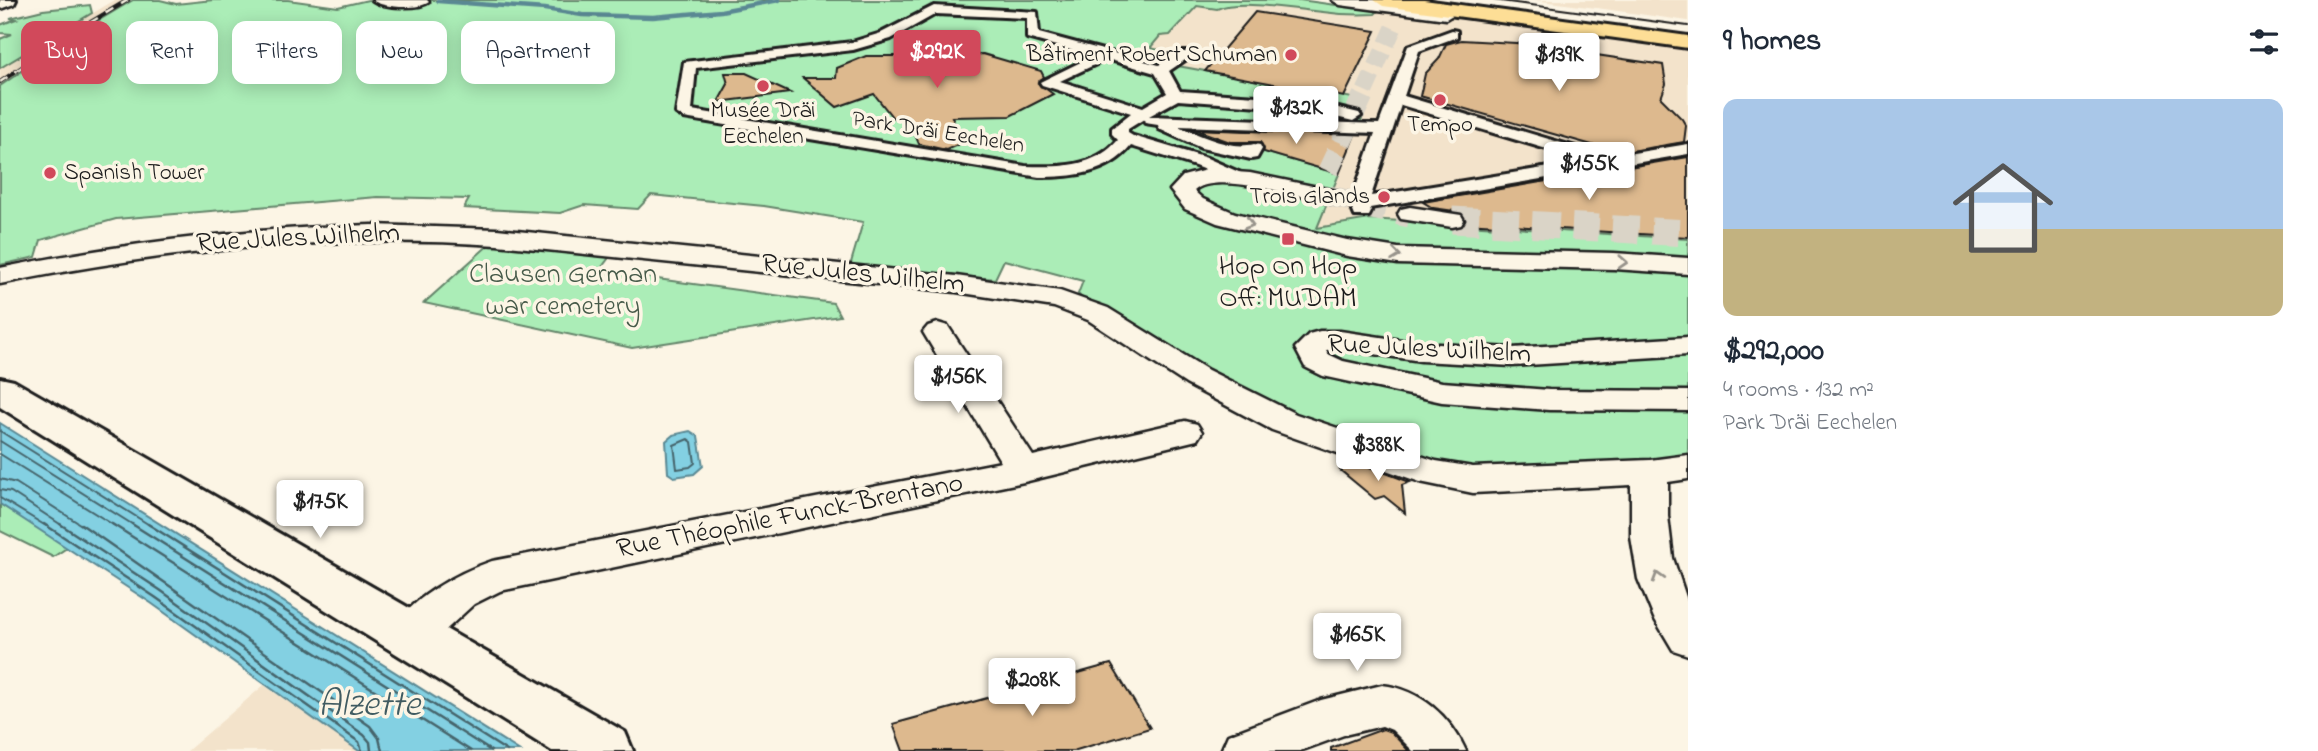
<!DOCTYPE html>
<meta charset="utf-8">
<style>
:root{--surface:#fff;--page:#f2f2f3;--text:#1f2937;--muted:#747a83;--line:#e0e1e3;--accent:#d1495b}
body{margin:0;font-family:"Indie Flower",sans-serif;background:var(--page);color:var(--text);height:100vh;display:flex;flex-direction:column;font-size:26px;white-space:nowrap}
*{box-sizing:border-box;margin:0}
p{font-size:23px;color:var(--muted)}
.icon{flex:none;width:38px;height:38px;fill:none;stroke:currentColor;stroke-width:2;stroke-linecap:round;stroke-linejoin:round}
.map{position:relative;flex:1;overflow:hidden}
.drawer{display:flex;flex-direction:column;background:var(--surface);width:630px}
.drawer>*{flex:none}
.banner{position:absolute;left:21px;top:21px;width:665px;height:63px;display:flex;gap:14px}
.price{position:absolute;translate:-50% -60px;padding:0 16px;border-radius:7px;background:#fff;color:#222;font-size:23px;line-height:46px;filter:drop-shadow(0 2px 4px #0008)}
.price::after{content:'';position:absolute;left:50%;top:42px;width:21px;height:16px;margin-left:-10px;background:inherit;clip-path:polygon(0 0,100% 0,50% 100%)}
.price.on{background:var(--accent);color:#fff}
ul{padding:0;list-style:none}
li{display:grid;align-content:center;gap:14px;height:371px;padding:0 35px}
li+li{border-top:2px solid var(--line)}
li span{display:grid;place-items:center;height:217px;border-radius:14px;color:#555}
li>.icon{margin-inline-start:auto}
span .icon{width:126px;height:126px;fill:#fffc;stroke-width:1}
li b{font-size:30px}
h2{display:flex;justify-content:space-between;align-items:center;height:84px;padding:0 35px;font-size:30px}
.tag{padding:0 24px;border-radius:14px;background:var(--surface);box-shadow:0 4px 18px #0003;font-size:24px;line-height:63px}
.tag.on{background:var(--accent);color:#fff}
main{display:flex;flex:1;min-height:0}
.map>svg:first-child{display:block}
.built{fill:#f3e3cb}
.green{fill:#abedb7;stroke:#64846a;stroke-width:2}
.water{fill:#83d0e2;stroke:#5a8893;stroke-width:2}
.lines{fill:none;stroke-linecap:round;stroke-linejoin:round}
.shore-far1{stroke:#45646b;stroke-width:2}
.shore{stroke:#45646b;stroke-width:2.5}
.stream{stroke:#5a8893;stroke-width:4.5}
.building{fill:#ddb98e;stroke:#1c1c1c;stroke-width:2}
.minor-tunnel-far2{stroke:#dad4c7;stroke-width:17;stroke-dasharray:17 9;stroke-linecap:butt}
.minor-tunnel-far1{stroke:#dad4c7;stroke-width:21;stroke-dasharray:21 10;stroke-linecap:butt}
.minor-tunnel{stroke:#dad4c7;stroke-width:27;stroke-dasharray:27 13;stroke-linecap:butt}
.pedestrian-casing{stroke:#1c1c1c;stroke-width:6}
.minor-casing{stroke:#1c1c1c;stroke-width:5}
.secondary-casing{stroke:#1c1c1c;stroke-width:6}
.primary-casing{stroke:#1c1c1c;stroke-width:6}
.pedestrian{fill:#fcf5e5;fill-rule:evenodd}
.minor{fill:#fcf5e5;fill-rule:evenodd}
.secondary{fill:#fcf5e5;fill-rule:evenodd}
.primary{fill:#fdde96;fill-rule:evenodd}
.tram{stroke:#1c1c1c;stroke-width:2}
.rail-casing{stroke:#1c1c1c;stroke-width:4.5}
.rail{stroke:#fcf5e5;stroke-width:2.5;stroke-dasharray:9;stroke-linecap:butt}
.oneway{stroke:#97938b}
.poi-dot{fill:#d1495b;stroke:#fcf5e5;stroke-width:2.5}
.labels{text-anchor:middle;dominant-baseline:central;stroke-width:7;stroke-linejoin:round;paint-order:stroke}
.far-poi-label{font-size:23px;fill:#1c1c1c;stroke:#fcf5e5;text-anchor:end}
.far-street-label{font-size:23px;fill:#1c1c1c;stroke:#fcf5e5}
.street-label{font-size:28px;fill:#1c1c1c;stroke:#fcf5e5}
.poi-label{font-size:28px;fill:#1c1c1c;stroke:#fcf5e5}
.park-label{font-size:28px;fill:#475b4a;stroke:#fcf5e5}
.near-water-label{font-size:37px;font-style:italic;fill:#405b61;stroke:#fcf5e5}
</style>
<main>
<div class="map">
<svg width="1688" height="751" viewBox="0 0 1688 751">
<rect width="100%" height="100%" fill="#fcf5e5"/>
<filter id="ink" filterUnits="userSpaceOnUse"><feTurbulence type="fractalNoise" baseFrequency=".0143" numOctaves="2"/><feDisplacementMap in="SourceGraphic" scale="14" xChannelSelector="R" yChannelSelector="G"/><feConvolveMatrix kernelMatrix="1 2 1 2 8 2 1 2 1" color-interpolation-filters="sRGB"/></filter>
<g filter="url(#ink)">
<g class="built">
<polygon points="115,0 133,0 76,34 0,86 0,68"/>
<polygon points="1534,0 1688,0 1688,21 1604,9"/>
<polygon points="1243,1 1362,15 1375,14 1378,10 1411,16 1433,13 1688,49 1688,239 1369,219 1317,228 1339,174 1231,142 1234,125 1369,101 1178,66 1187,56 1150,49 1160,35 1170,35 1197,6 1217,9 1227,3"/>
<polygon points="264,685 359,751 187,751"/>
</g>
<g class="green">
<path d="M 133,0 L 160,0 L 176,4 L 213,0 L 288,0 L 338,7 L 368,0 L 1300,0 L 1378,11 L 1375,14 C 1355,15 1334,14 1314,11 C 1289,8 1236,0 1217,9 L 1197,6 L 1170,35 L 1160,36 L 1150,48 L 1188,56 L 1178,66 L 1369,101 L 1358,129 L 1234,125 L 1231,142 L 1339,174 L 1317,228 L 1369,219 L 1688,239 L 1688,467 L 1473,480 L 1356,448 L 1098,314 L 1078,294 L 1083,281 L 1004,260 L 995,279 L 850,266 L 863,222 L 764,206 L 651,195 L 638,209 L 584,205 L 560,213 L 464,208 L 469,199 L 378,197 L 116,219 L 41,240 L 36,257 L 0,265 L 0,86 L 76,34 Z"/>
<polygon points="90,5 92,13 0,68 0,39 12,34 0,33 0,25 16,19 10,18 43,10"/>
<polygon points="492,242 611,255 599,271 833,303 840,316 632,348 424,303"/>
<polygon points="0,504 68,547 53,557 0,531"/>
</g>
<g class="water">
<polygon points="0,423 520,751 359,751 151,603 0,504"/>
<polygon points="690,431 698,436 703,466 694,474 674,477 668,473 666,441 673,435"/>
</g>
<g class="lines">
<g class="shore-far1">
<polyline points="0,431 151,526"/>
<polygon points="688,439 692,442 695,463 690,467 677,469 674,445"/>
<polyline points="0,441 135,526"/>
<polyline points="0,454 115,526"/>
<polyline points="0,479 16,483 83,526"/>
<polyline points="0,490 11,492 63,526"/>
<polyline points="0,498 46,526"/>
</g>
<g class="shore">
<polyline points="44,524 155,597 359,742 362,751"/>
<polyline points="60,524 160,590 364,735 370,742 371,751"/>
<polyline points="81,524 370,726 379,738 382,751"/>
<polyline points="112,524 471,751"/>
<polyline points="132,524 491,751"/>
<polyline points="148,524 507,751"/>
</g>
<polyline class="stream" points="438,1 545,9 582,15 653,17 721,11 779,0"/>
</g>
<g class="building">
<polygon points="1255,12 1376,31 1344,97 1205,71"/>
<polygon points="1461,40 1516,43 1663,65 1666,84 1661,98 1682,119 1686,126 1684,142 1620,153 1420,96 1425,74 1439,59 1446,44"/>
<polygon points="932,49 954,55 983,54 1041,71 1044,77 1038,83 1053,94 1010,116 952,117 962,143 946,150 919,144 908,118 893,118 874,94 837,107 803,78 836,78 837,68 866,56 914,56"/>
<polygon points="725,73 746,73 790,93 718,102 728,84"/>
<polygon points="1194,129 1355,135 1339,174 1264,152 1260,142 1230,142"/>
<polygon points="1688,157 1688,237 1465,223 1466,219 1461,212 1433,208 1423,202"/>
<polygon points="1359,463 1410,482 1402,485 1405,513 1384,496 1375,499 1340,470"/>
<polygon points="1111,664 1150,728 1073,751 903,751 893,724"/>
<polygon points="1383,729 1391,732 1409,751 1331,751 1331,748"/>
</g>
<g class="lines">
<polyline class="minor-tunnel-far2" points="1365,91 1395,25"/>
<g class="minor-tunnel-far1">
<polyline points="1328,171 1366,89"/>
<polyline points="1329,196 1366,204"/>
</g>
<g class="minor-tunnel">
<polyline points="1359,203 1410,214"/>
<polyline points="1452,220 1688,233"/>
</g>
<defs>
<path id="pedestrian" d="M 934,6 L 1037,12 L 1039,33 L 1159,65 L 1178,52 L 1188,52 L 1188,58 L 1169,71 L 1180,91 L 1301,99 L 1359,113 L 1361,116 L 1353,121 L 1301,109 L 1178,100 L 1149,116 L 1379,124 L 1408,46 L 1452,30 L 1457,31 L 1457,37 L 1419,51 L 1404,96 L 1609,157 L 1688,144 L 1688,154 L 1370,208 L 1371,212 L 1369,216 L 1355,216 L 1350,204 L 1375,133 L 1178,126 C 1202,136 1230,150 1254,144 L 1260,145 L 1262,149 L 1257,158 L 1251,159 L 1201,148 L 1159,129 L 1158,125 L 1145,123 L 1144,119 L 1128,129 L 1128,133 L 1133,136 L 1207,158 L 1241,173 L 1244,177 L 1235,182 L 1195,166 L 1131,146 C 1108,174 1072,177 1039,177 L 684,118 L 676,113 L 684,62 L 852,42 L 881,33 ZM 936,14 L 1027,18 L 1027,38 L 1093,56 L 1040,82 L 1042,85 L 1131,113 L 1112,128 L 1112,134 L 1118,140 C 1094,168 1059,167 1025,166 L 692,110 L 696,68 L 853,50 L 891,39 ZM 1107,59 L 1155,73 L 1167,93 L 1143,107 L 1060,81 ZM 1401,105 L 1586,161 L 1371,196 Z"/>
<g id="minor">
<path d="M 372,0 L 427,0 L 429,2 C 419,10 382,8 372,0 Z"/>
<polygon points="1332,0 1375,0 1446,9 1454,14 1446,19 1340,5"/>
<path d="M 1206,170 L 1250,173 L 1337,191 L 1341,196 L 1337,201 L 1329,203 C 1302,197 1214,170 1194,191 L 1203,199 L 1235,213 L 1347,240 L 1398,248 L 1614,253 L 1688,258 L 1688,274 L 1614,269 L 1398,264 L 1347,256 L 1217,223 L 1185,209 L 1170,190 L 1183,176 Z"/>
<polygon points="1410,207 1461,215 1464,220 1461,225 1452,227 1401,219 1398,214 1401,209"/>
<path d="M 372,225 L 497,229 L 956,276 L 1060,291 L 1108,308 L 1208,370 L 1296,414 L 1436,461 L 1473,467 L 1650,460 L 1688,455 L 1688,479 L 1668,482 L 1668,516 L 1673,558 L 1688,603 L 1688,655 L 1673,650 L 1654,618 L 1638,579 L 1631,537 L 1631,485 L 1473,493 L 1420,482 L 1272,430 L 1186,384 L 1088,320 L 1054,307 L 956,292 L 497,245 C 327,234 167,250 0,284 L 0,268 C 124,243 246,228 372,225 Z"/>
<path d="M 938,323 L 948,326 L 1033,456 L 1185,421 L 1197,424 L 1202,432 L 1197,440 L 1024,482 L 500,591 L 474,604 L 426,648 L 411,653 L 396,648 L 390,635 C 407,600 456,573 492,561 L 1001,462 L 923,332 L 928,326 Z"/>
<polygon points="1320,331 1340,331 1421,343 1512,348 1688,337 1688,355 1512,366 1421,361 1340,349 1326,350 1328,354 1343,361 1442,382 1549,390 1688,391 1688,411 1549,410 1442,402 1323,376 1305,367 1295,348 1309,334"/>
<path d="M 1382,685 C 1420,689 1451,717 1466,751 L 1413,751 L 1392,730 L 1382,726 L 1344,735 L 1300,751 L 1221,751 L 1228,735 L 1321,700 Z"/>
</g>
<g id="secondary">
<polygon points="0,0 16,0 14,4 0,9"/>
<polygon points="0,378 14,381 625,732 633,751 552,751 0,407"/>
</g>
<polygon id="primary" points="1374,0 1424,0 1688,36 1688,48 1383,6"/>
</defs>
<use href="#pedestrian" class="pedestrian-casing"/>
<use href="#minor" class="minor-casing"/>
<use href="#secondary" class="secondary-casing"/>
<use href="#primary" class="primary-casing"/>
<use href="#pedestrian" class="pedestrian"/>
<use href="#minor" class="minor"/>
<use href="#secondary" class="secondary"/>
<use href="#primary" class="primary"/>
<polyline class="tram" points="1493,0 1688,26"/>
<defs>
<polyline id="rail" points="0,82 66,37 128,0"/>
</defs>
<use href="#rail" class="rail-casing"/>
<use href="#rail" class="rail"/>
</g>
<defs><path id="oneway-chevron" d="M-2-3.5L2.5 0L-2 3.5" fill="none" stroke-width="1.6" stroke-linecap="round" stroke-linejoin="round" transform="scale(1.75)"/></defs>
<g class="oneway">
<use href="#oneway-chevron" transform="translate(1249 224) rotate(16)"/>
<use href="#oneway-chevron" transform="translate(1396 255) rotate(7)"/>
<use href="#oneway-chevron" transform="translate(1623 262) rotate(3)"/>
<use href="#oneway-chevron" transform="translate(1658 577) rotate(-107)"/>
</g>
</g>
<g class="poi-dot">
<circle cx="1291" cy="55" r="7"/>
<circle cx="763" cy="86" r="7"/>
<circle cx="1440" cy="100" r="7"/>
<circle cx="50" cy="173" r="7"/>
<circle cx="1384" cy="197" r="7"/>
<rect x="1281" y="232" width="14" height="14" rx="3.5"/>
</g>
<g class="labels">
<g class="far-poi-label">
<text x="1277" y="55">Bâtiment Robert Schuman</text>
<text x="763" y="111" text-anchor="middle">Musée Dräi<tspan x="763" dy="26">Eechelen</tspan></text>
<text x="1440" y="125" text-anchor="middle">Tempo</text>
<text x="64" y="173" text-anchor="start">Spanish Tower</text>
<text x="1370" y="197">Trois Glands</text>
</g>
<g class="far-street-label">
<text transform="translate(938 133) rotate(9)">Park Dräi Eechelen</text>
</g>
<g class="street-label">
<text transform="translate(298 239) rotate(-3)">Rue Jules Wilhelm</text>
<text transform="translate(863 275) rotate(6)">Rue Jules Wilhelm</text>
<text transform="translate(1429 350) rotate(3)">Rue Jules Wilhelm</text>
<text transform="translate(790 517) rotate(-11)">Rue Théophile Funck-Brentano</text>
</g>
<g class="poi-label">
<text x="1288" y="267">Hop On Hop<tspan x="1288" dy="32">Off: MUDAM</tspan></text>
</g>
<g class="park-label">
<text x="563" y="275">Clausen German<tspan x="563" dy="32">war cemetery</tspan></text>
</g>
<g class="near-water-label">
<text x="369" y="706">Alzette</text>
</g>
</g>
</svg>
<b class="price on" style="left:937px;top:90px">$292K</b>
<b class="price" style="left:1559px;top:93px">$139K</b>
<b class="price" style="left:1296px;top:146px">$132K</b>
<b class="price" style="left:1589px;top:202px">$155K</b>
<b class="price" style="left:958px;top:415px">$156K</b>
<b class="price" style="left:1378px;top:483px">$388K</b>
<b class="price" style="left:320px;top:540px">$175K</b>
<b class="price" style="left:1357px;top:673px">$165K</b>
<b class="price" style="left:1032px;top:718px">$208K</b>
<div class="banner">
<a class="tag on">Buy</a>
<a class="tag">Rent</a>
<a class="tag">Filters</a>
<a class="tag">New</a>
<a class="tag">Apartment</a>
</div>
</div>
<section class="drawer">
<h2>9 homes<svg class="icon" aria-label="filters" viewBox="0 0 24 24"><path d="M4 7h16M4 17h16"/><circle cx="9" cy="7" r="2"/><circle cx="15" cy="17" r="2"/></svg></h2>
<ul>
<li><span style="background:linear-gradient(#a9c7e8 60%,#c2b280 0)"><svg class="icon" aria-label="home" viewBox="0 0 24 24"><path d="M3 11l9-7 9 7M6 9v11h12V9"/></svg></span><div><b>$292,000</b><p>4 rooms · 132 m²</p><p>Park Dräi Eechelen</p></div></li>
</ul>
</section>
</main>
